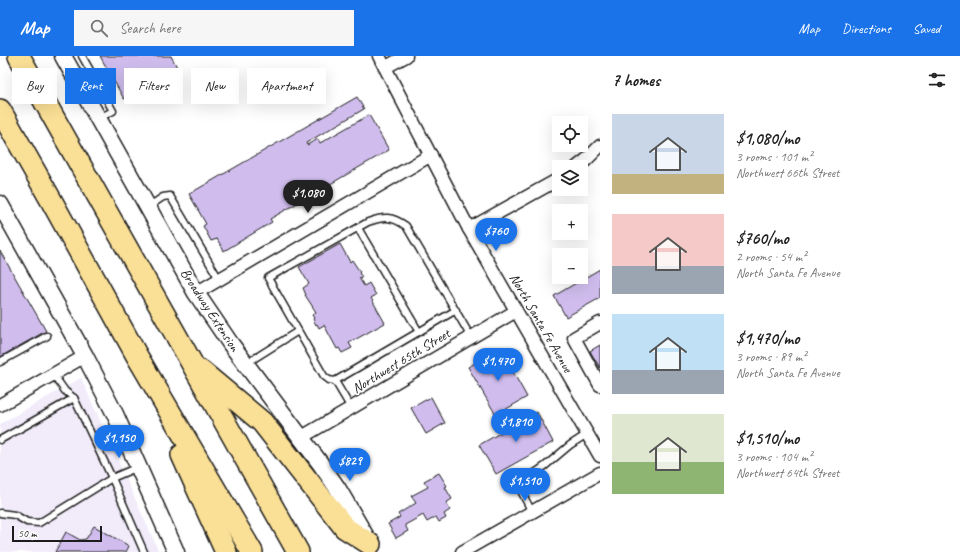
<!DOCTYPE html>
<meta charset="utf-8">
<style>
:root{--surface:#fff;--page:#f6f6f6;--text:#222;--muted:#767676;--accent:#1a73e8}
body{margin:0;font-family:Caveat,sans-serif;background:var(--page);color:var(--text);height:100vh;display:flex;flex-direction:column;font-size:15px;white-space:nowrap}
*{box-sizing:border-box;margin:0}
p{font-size:13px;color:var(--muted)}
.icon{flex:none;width:22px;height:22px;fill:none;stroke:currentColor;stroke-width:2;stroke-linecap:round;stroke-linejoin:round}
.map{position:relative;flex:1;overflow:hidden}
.sheet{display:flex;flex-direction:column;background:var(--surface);width:360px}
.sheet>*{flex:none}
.top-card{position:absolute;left:12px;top:12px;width:380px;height:36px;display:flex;gap:8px}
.fabs{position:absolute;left:552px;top:60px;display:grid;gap:8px}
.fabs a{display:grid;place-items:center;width:36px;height:36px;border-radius:0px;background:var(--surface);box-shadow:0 4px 16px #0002;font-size:20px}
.scale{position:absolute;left:12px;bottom:10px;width:90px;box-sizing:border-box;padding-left:4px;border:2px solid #1c1c1c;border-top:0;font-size:11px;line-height:14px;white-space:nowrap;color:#1c1c1c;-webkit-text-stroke:3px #fff;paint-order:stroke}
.price{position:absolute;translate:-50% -34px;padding:0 9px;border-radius:14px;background:var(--accent);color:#fff;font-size:13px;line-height:26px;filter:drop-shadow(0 1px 2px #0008)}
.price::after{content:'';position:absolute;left:50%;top:24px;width:12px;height:9px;margin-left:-6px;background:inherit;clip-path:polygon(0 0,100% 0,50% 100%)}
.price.current{background:#222;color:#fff}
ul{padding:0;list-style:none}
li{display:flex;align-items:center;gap:12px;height:100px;padding:0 12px}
li span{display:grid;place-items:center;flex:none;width:112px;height:80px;border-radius:0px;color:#555}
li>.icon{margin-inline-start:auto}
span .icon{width:48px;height:48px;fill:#fffc;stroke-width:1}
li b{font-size:17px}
h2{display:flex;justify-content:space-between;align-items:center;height:48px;padding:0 12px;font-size:17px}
.pill{padding:0 14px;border-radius:0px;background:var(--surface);box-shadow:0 4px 16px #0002;font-size:14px;line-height:36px}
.pill.current{background:var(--accent);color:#fff}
header{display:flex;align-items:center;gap:24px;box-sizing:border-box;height:56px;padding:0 20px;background:var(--accent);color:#fff}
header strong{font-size:19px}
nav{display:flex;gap:22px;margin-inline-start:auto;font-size:14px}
.search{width:280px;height:36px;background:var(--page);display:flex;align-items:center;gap:10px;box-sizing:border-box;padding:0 14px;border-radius:0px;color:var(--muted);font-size:15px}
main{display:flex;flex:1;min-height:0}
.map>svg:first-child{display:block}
.built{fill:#f1ebfa}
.building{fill:#d0bdee;stroke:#1c1c1c}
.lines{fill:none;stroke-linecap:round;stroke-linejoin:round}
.lane-casing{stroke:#1c1c1c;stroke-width:9}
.street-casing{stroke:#1c1c1c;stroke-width:15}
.secondary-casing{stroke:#1c1c1c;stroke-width:19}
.highway-casing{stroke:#1c1c1c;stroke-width:24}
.lane{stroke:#fff;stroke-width:6}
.street{stroke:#fff;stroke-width:12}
.secondary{stroke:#fff;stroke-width:16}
.highway{stroke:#fadf96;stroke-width:21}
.labels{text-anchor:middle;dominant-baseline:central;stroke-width:3;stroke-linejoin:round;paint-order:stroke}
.street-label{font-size:14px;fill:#1c1c1c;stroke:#fff}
</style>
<header>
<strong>Map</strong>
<div class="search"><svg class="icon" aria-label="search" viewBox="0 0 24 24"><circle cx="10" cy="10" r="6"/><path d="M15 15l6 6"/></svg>Search here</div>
<nav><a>Map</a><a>Directions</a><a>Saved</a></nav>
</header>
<main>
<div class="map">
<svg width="600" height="496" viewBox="0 0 600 496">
<rect width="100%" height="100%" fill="#fff"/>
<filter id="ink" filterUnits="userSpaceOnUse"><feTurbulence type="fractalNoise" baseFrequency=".025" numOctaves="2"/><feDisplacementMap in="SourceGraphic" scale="8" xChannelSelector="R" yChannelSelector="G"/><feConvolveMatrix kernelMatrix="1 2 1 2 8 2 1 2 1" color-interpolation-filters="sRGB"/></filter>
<g filter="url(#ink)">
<polygon class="built" points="81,322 159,496 0,496 0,368"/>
<g class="building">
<polygon points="100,0 171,0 178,13 124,43"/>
<polygon points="357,41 364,53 306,87 307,89 318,83 320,87 369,59 389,94 270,163 272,166 224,195 217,183 211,185 203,170 206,168 189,138"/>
<polygon points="340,188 350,206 352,204 360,216 359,217 362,221 359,222 364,230 369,227 376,239 371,242 385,267 349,287 352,292 342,297 339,292 337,293 324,269 319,272 317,268 316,269 313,263 314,262 312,259 316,256 305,239 306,239 303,232 309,228 299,211"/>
<polygon points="0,195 46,275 0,301"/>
<polygon points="600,213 600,242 566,261 554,240"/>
<polygon points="600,289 600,312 590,295"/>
<polygon points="500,293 527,341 496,359 468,311"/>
<polygon points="431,341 445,367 426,378 411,352"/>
<polygon points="537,356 553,386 496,418 479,389"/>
<polygon points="439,417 447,430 445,431 452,443 446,447 450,454 444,458 446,462 439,466 436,461 427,466 423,459 405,469 408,475 396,482 388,468 400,461 398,458 416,447 411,440 428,431 424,425"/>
<polygon points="94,470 129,490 126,496 55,496 66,476 80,484 86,483"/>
</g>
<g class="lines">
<defs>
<g id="lane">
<polyline points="82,0 113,55 99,62"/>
<polyline points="148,151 163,141 170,140 219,223"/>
<polyline points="358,172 419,276"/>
<path d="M 456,254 L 335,325 L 329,324 L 324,320 L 268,222 L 368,166 C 384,160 392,160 406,170 L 471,281"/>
<polyline points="0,306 47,280"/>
<polyline points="247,307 298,275"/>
<polyline points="53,318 65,335 74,342 112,422 144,496"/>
<polyline points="335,325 351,352"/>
<polyline points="0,384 74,342"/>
<polyline points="532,456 520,433 520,430 522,426 545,410 570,389 587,378"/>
<polyline points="0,457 15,459 27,466 39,467 112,422 138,411"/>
</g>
<g id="street">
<polyline points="379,0 469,173 600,400"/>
<polyline points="386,11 406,0"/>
<polyline points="577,111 586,104 600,90"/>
<polyline points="469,173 559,123"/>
<polyline points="196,237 431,99"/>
<polyline points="600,267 574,282 600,329"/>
<polyline points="0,349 85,300"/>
<polyline points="302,381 516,255"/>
<polyline points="462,496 600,417"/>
</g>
<g id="secondary">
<polyline points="63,0 196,237 230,287 320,407 338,433 369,486"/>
<polyline points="0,148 85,300 115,358 176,496"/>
</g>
<g id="highway">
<polyline points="19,0 298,496"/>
<polyline points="0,54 51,144 137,300 252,496"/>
<polyline points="201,315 262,366 345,472 370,488"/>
<polyline points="182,399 226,496"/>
</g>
</defs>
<use href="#lane" class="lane-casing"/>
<use href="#street" class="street-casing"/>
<use href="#secondary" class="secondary-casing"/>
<use href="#highway" class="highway-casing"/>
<use href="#lane" class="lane"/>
<use href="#street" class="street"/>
<use href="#secondary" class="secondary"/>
<use href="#highway" class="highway"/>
</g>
</g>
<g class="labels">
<g class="street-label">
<text transform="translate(210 254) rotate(57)">Broadway Extension</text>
<text transform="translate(541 267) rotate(60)">North Santa Fe Avenue</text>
<text transform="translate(401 305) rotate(-31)">Northwest 65th Street</text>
</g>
</g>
</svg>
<div class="fabs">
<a><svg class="icon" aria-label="locate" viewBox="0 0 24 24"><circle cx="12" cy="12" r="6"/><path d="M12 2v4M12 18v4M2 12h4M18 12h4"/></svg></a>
<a><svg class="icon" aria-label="layers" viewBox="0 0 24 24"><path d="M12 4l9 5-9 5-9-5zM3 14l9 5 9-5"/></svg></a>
<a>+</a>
<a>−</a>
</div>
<div class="scale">50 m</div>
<b class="price current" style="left:308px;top:158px">$1,080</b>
<b class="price" style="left:496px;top:196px">$760</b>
<b class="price" style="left:498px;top:326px">$1,470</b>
<b class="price" style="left:516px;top:387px">$1,810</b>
<b class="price" style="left:119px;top:403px">$1,150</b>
<b class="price" style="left:350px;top:426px">$829</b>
<b class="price" style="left:525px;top:446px">$1,510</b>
<div class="top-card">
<a class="pill">Buy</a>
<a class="pill current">Rent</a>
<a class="pill">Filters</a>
<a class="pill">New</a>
<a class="pill">Apartment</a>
</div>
</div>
<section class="sheet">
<h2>7 homes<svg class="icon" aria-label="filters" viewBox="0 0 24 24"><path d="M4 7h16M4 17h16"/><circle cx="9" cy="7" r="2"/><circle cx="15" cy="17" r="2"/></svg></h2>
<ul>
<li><span style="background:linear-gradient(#c9d6e8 75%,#c2b280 0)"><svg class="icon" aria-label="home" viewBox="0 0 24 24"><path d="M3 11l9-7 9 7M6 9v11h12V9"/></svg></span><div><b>$1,080/mo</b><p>3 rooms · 101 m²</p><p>Northwest 66th Street</p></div></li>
<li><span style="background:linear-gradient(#f6c9c9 65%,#9aa5b1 0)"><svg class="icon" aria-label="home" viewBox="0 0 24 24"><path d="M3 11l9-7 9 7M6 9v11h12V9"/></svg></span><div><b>$760/mo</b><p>2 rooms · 54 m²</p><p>North Santa Fe Avenue</p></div></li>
<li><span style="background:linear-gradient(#bfe0f5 70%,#9aa5b1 0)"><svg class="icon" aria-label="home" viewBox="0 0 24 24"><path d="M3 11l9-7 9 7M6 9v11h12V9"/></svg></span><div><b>$1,470/mo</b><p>3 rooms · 89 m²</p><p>North Santa Fe Avenue</p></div></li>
<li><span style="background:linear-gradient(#dfe7d0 60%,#8fb573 0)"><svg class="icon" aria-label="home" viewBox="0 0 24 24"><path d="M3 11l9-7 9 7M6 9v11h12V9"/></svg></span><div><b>$1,510/mo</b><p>3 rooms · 104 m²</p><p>Northwest 64th Street</p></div></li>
</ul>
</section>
</main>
